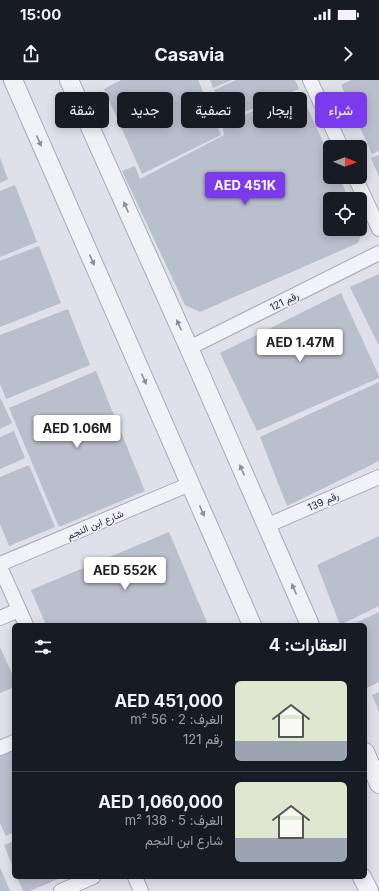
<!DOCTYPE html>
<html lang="ar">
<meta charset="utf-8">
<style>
:root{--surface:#171b24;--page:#20242c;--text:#f1f3f6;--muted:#9ea1a6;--line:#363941;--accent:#7c3aed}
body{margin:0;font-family:Inter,Vazirmatn,sans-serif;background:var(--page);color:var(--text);direction:rtl;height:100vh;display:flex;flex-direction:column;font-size:15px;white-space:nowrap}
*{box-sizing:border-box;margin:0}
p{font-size:13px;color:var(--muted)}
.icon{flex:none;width:22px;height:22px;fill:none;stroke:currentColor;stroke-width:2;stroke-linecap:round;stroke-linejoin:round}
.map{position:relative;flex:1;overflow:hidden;direction:ltr}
.sheet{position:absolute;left:12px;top:543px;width:355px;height:256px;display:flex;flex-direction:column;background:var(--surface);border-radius:6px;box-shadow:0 2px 10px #0003;direction:rtl}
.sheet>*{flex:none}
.guide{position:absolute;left:12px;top:12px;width:355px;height:36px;direction:rtl;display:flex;gap:8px}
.needle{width:26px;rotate:91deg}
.buttons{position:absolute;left:323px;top:60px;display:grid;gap:8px}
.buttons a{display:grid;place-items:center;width:44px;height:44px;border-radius:6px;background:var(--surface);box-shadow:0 2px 10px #0003;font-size:20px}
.price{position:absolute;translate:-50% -34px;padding:0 9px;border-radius:4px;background:#fff;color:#222;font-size:13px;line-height:26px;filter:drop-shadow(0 1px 2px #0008)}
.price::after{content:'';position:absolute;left:50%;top:24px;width:12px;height:9px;margin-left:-6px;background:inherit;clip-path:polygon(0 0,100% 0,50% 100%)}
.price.current{background:var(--accent);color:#fff}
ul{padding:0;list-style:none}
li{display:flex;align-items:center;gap:12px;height:100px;padding:0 20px}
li+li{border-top:1px solid var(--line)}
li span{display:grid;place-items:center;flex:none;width:112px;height:80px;border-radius:6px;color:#555}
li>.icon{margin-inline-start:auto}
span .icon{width:48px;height:48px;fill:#fffc;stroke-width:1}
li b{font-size:17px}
h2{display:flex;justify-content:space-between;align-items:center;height:48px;padding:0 20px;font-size:17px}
.chip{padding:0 14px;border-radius:6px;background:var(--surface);box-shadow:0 2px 10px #0003;font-size:14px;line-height:36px}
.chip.current{background:var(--accent);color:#fff}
.status{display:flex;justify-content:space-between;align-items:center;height:28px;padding:0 20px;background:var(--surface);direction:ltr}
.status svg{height:11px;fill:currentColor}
header{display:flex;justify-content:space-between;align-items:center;height:52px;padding:0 20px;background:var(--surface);font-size:18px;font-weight:700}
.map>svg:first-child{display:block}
.building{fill:#babfcc}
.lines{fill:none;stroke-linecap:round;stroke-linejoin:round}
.minor-casing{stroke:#a6abb7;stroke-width:16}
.tertiary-casing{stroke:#a6abb7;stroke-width:20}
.minor{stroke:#f1f2f7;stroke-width:14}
.tertiary{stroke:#f1f2f7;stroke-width:18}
.oneway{fill:#8b8f9c}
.labels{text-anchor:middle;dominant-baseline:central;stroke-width:3;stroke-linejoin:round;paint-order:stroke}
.street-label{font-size:10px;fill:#252c42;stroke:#edf0f6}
</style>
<div class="status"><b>15:00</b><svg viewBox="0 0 49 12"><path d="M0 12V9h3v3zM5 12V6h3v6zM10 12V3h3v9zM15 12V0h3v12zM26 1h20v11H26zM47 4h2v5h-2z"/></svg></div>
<header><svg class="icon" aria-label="forward" viewBox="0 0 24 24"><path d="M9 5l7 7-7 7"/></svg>Casavia<svg class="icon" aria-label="share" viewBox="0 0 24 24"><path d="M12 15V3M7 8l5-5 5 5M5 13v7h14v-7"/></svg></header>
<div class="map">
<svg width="379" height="811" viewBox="0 0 379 811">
<rect width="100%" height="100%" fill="#dee1e9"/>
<g class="building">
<polygon points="121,0 198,0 221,55 142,94 104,9"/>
<polygon points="210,0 232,0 213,8"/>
<polygon points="236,0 295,0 299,9 226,40 214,10"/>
<polygon points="351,0 379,0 379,71 372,74 341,5"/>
<polygon points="300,12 330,77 330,97 339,97 349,119 330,119 330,149 360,149 360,143 363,150 358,163 200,232 185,225 122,91 135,86 140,99 224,55 222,44"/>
<polygon points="379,75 379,97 371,78"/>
<polygon points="0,78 8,99 0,103"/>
<polygon points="15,105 37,162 0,177 0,111"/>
<polygon points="39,166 61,223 0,247 0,181"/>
<polygon points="379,194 379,266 350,207"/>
<polygon points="341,213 379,296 379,298 257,351 220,273"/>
<polygon points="68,229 90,285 6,319 0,304 0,255"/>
<polygon points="96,291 145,411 59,447 9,328"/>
<polygon points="379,302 379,381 287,426 260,357"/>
<polygon points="0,319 1,319 12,343 0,349"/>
<polygon points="14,351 25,378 0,389 0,357"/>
<polygon points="29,385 55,447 9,466 0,444 0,397"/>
<polygon points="169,452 208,545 46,545 31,510"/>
<polygon points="379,456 379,526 340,545 317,485"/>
<polygon points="379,532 379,602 365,609 365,545 351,545"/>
<polygon points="0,567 14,598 14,607 0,613"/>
<polygon points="379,612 379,632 372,615"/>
<polygon points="14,668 14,752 6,756 0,743 0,674"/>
<polygon points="14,761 14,790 4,765"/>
<polygon points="0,787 10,811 0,811"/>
<polygon points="17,797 57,797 58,799 30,811 23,811"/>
</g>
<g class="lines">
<defs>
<g id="minor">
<polyline points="310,0 341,67"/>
<polyline points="355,97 379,149"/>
<polyline points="189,268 379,173"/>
<polyline points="266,446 379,397"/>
<polyline points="0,484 190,404"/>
<polyline points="0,487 26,545"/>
<polyline points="0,538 19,530"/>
<polyline points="0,668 14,662"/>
<polyline points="135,797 141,811"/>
<polyline points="61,811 93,797"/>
</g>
<g id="tertiary">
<polyline points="13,0 252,545"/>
<polyline points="69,0 189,268 310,545"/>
<polyline points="365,672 379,704"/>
<polyline points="362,797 369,811"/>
</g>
</defs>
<use href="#minor" class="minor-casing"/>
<use href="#tertiary" class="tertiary-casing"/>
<use href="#minor" class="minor"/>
<use href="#tertiary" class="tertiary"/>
</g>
<defs><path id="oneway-solid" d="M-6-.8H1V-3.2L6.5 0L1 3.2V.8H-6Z"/></defs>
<g class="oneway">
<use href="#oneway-solid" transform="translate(39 61) rotate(66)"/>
<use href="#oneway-solid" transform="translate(126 127) rotate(-114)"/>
<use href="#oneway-solid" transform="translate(92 180) rotate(66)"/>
<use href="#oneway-solid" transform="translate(179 245) rotate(-114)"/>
<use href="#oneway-solid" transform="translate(144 299) rotate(66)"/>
<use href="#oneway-solid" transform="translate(242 390) rotate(-114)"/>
<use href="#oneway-solid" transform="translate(202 431) rotate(66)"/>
<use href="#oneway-solid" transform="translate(294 509) rotate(-114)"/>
</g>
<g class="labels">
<g class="street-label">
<text transform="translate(284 221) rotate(-26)">رقم 121</text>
<text transform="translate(323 421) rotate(-24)">رقم 139</text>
<text transform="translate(95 444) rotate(-23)">شارع ابن النجم</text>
</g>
</g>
</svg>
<div class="buttons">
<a><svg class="needle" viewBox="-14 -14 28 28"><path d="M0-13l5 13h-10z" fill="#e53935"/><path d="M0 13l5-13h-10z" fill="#9ea1a6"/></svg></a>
<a><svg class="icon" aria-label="locate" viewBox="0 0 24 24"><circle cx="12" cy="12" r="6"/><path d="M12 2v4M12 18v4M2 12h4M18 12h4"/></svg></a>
</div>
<b class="price current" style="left:245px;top:126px">AED 451K</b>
<b class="price" style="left:300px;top:283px">AED 1.47M</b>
<b class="price" style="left:77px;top:369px">AED 1.06M</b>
<b class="price" style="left:125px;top:511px">AED 552K</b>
<div class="guide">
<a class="chip current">شراء</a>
<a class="chip">إيجار</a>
<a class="chip">تصفية</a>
<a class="chip">جديد</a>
<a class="chip">شقة</a>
</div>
<section class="sheet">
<h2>العقارات: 4<svg class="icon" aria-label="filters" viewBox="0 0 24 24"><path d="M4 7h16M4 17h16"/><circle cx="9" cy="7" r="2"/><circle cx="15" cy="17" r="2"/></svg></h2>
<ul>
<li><span style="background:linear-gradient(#dfe7d0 75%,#9aa5b1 0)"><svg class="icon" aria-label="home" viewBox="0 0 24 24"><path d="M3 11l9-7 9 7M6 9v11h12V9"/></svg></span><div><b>AED 451,000</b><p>الغرف: 2 · 56 m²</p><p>رقم 121</p></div></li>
<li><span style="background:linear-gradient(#dfe7d0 70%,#9aa5b1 0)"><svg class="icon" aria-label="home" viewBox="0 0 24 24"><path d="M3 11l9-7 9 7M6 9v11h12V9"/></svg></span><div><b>AED 1,060,000</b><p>الغرف: 5 · 138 m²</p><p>شارع ابن النجم</p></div></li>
</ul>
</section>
</div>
